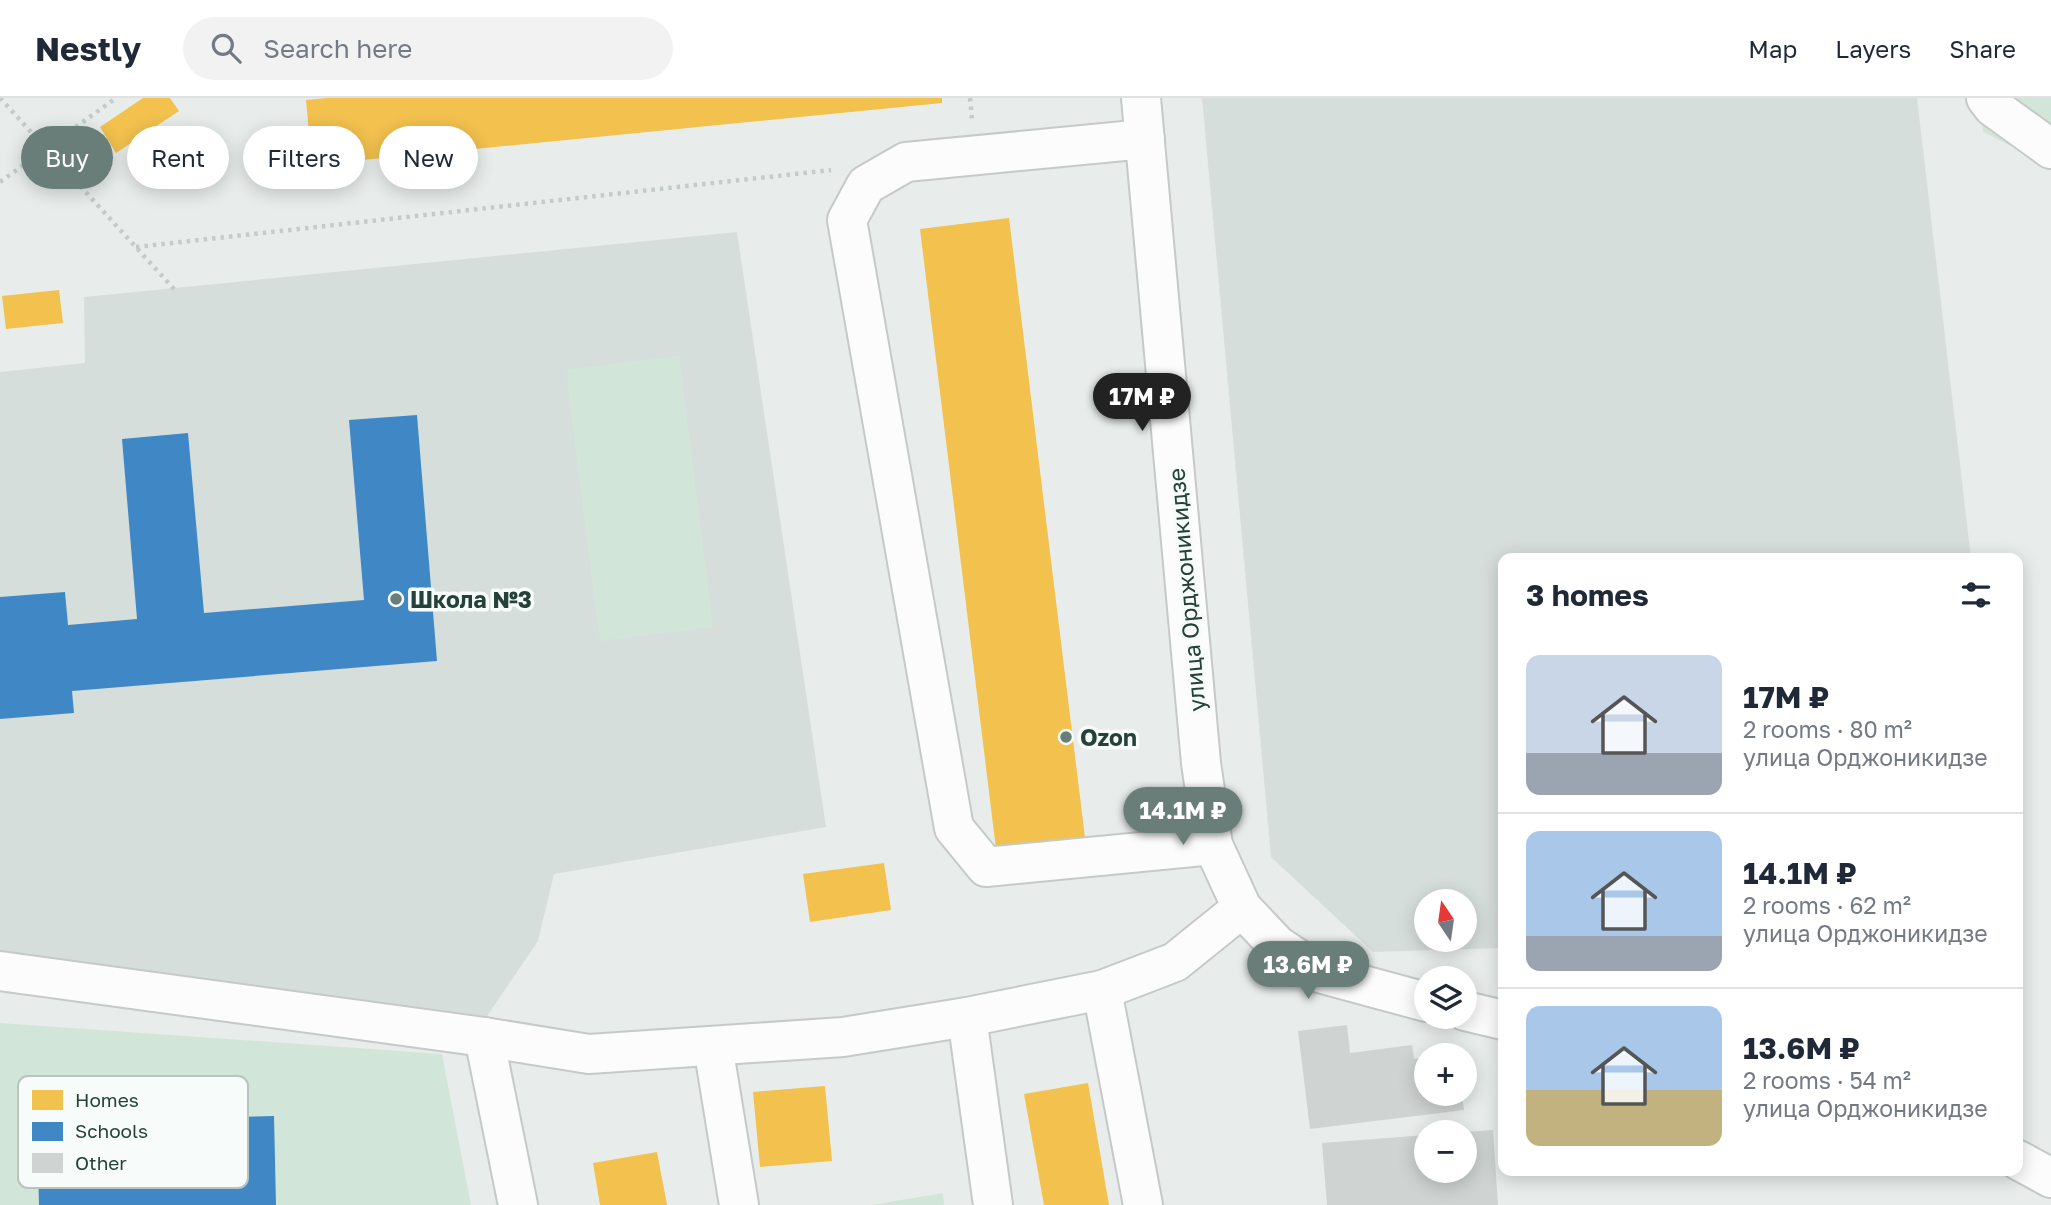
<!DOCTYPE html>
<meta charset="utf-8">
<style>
:root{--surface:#fff;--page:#f2f2f3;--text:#1f2937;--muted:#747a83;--line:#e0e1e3;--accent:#697e78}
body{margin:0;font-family:"Golos Text",sans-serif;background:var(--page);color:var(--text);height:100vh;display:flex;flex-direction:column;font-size:26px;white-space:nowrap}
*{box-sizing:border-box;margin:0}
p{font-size:23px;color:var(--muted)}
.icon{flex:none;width:38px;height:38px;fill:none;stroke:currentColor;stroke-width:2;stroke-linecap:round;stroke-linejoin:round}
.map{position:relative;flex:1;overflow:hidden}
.drawer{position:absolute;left:1498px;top:455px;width:525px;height:623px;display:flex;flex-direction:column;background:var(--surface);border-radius:14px;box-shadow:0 4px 18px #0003}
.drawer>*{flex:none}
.top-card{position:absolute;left:21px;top:28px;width:665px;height:63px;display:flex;gap:14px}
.needle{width:46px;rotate:347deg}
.fabs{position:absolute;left:1414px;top:791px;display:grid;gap:14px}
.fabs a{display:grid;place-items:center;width:63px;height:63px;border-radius:50%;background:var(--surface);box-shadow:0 4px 18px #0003;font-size:35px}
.price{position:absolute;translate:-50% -60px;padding:0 16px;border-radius:24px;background:var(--accent);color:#fff;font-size:23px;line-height:46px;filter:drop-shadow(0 2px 4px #0008)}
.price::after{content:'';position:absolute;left:50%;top:42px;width:21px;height:16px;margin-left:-10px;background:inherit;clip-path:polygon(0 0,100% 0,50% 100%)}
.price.on{background:#222;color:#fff}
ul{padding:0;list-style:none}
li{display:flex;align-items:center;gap:21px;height:175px;padding:0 28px}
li+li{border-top:2px solid var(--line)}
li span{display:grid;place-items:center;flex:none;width:196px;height:140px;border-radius:14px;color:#555}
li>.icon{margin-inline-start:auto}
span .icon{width:84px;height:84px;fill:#fffc;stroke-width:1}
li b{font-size:30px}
h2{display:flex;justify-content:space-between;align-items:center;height:84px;padding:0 28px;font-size:30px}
.pill{padding:0 24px;border-radius:32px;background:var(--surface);box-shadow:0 4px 18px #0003;font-size:24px;line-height:63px}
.pill.on{background:var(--accent);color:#fff}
header{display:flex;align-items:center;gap:42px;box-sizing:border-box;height:98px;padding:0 35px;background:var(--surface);border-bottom:2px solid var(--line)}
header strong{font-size:33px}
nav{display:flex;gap:38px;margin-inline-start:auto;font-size:24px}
.search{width:490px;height:63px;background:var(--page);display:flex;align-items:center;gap:18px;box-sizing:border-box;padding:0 24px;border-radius:38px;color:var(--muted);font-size:26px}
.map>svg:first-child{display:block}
.built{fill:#d6dedb;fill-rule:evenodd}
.green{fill:#d1e6d8}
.homes{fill:#f2c14e}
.schools{fill:#3f88c5}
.building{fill:#cfd4d2}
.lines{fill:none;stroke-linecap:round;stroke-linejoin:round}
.minor-casing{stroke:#c5cac8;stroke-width:42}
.path{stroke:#c3ccca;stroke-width:4.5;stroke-dasharray:3.5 5;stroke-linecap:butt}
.minor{stroke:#fcfcfc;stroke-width:38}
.poi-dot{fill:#697e78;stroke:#f7fbf9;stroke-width:2.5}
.labels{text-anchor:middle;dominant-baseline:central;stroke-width:7;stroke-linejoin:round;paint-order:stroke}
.street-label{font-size:23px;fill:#24423a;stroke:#f7fbf9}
.poi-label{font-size:23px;font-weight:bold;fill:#24423a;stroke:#f7fbf9;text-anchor:start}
.key{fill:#f7fbf9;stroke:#b8c4c0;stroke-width:2}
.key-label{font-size:19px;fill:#24423a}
</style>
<header>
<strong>Nestly</strong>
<div class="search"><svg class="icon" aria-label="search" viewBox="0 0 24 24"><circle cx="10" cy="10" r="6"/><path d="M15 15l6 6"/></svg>Search here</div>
<nav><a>Map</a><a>Layers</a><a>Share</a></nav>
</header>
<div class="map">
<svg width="2051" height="1107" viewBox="0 0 2051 1107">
<rect width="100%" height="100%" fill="#e8edeb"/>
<g class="built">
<path d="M 1202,0 L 1917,0 L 1971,460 L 1503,460 L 1503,850 L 1373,854 L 1271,759 ZM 1426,803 L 1465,803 L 1465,842 L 1426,842 Z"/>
<polygon points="737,134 826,729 554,776 538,843 483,924 0,862 0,274 85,265 84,199"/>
</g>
<g class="green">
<polygon points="1978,0 2051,0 2051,68 1983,34"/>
<polygon points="679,258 713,529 600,543 566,272"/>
<polygon points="0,925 442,956 471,1107 0,1107"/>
<polygon points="943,1095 944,1107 871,1107"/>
</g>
<g class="homes">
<polygon points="143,0 170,0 179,13 116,55 100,29"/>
<polygon points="327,0 942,0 942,5 312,67 306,2"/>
<polygon points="1009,120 1086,748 997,759 920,131"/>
<polygon points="59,192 63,225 6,231 2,198"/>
<polygon points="884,765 891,812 810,824 803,776"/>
<polygon points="1088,985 1109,1107 1044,1107 1024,996"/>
<polygon points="825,988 832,1063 760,1069 753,994"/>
<polygon points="657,1054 667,1107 600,1107 593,1065"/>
</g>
<g class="schools">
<polygon points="417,317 437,563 72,593 74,615 0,621 0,499 65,494 68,527 137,521 122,341 188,335 204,515 364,502 349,322"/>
<polygon points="274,1018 276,1107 39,1107 37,1024"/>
</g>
<g class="building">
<polygon points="1347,927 1350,955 1412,947 1414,961 1426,959 1426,996 1462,996 1464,1012 1310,1031 1298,933"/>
<polygon points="1493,1032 1498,1107 1327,1107 1322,1045 1426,1037 1426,1073 1465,1073 1465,1034"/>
</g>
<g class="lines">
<defs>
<g id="minor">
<polyline points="1141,0 1201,665 1213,747 1242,810 1277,847 1319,875 1426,904"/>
<polyline points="1986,0 1993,9 2051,51"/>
<polyline points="1145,41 906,64 866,87 847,122 954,730 986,769 1213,747"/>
<polyline points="0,873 484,939 589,956 843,939 967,919 1102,892 1175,864 1242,810"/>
<polyline points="1102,892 1143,1107"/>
<polyline points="1465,913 1503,922"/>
<polyline points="967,919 993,1107"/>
<polyline points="484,939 518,1107"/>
<polyline points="713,948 739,1107"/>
<polyline points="2018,1062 2051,1080"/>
</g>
</defs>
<use href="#minor" class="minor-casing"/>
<g class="path">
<polyline points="0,0 174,191"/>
<polyline points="970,0 972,22"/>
<polyline points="0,84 116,0"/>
<polyline points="136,149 831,72"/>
</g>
<use href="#minor" class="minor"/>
</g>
<g class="poi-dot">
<circle cx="396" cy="501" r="7"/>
<circle cx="1066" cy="639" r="7"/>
</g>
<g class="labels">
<g class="street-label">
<text transform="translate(1186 492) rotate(-95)">улица Орджоникидзе</text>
</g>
<g class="poi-label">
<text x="410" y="501">Школа №3</text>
<text x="1080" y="639">Ozon</text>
</g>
</g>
<rect x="18" y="978" width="230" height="112" rx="10" class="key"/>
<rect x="32" y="992" width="31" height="20" fill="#f2c14e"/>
<rect x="32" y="1024" width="31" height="19" fill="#3f88c5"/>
<rect x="32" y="1055" width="31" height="20" fill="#cfd4d2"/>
<g class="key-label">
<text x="75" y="1009">Homes</text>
<text x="75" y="1040">Schools</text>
<text x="75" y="1072">Other</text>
</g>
</svg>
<div class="fabs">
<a><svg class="needle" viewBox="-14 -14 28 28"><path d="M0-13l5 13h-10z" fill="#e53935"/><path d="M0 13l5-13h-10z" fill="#747a83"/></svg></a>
<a><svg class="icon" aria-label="layers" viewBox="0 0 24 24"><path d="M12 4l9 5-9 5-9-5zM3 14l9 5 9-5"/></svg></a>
<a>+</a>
<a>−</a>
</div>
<b class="price on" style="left:1142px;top:335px">17M ₽</b>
<b class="price" style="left:1183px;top:749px">14.1M ₽</b>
<b class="price" style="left:1308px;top:903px">13.6M ₽</b>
<div class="top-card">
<a class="pill on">Buy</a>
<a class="pill">Rent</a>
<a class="pill">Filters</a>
<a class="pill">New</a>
</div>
<section class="drawer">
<h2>3 homes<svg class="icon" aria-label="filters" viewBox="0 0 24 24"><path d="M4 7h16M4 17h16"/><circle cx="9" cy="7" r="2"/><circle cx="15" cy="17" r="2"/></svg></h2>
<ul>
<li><span style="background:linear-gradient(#c9d6e8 70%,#9aa5b1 0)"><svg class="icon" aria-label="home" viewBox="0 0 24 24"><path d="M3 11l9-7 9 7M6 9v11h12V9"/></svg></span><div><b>17M ₽</b><p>2 rooms · 80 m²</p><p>улица Орджоникидзе</p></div></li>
<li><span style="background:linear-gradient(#a9c7e8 75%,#9aa5b1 0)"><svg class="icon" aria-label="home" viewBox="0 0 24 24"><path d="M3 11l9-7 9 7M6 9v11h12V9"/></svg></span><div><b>14.1M ₽</b><p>2 rooms · 62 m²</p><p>улица Орджоникидзе</p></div></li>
<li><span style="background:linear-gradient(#a9c7e8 60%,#c2b280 0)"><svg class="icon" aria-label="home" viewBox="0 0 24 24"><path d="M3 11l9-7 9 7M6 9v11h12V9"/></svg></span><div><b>13.6M ₽</b><p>2 rooms · 54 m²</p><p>улица Орджоникидзе</p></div></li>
</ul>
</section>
</div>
